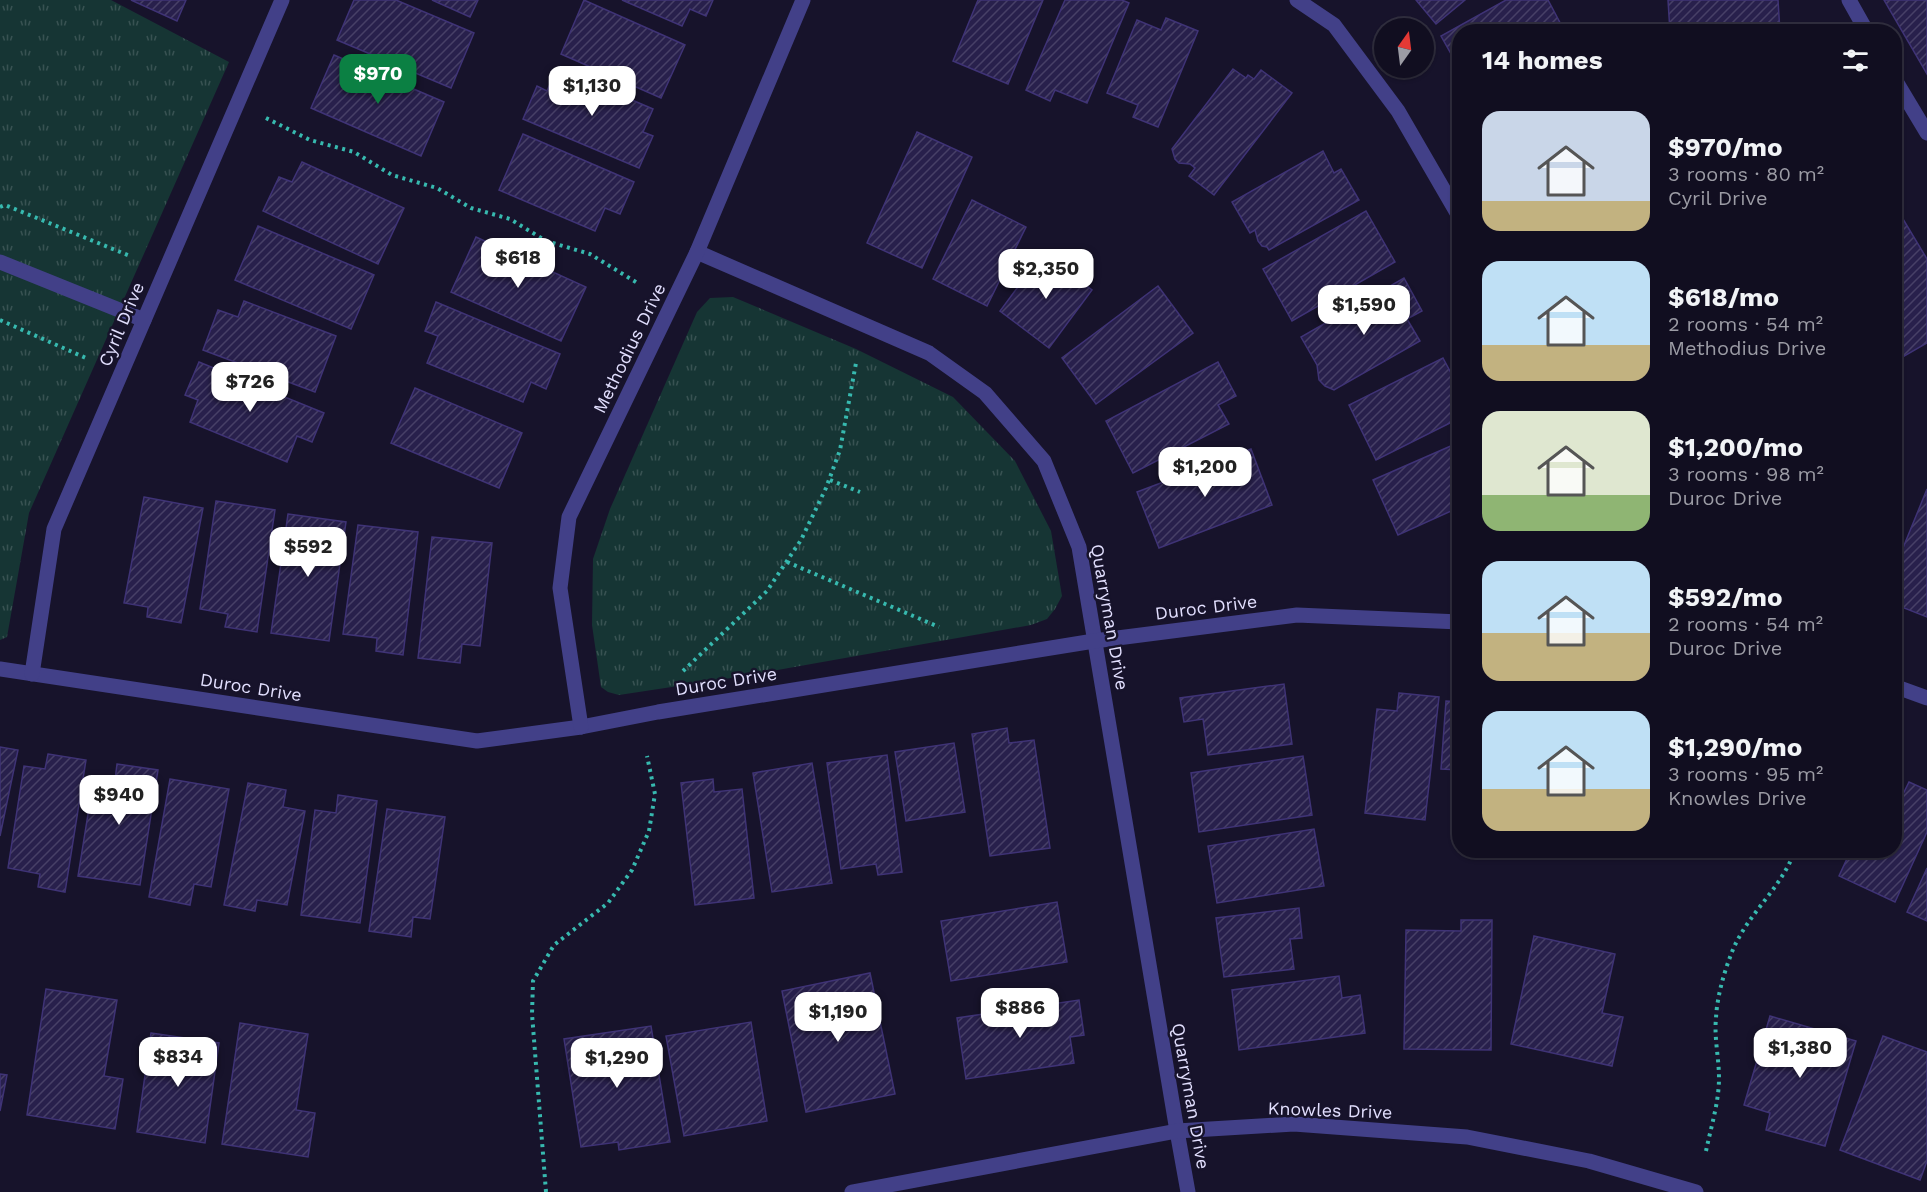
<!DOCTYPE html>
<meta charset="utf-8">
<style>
:root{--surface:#110e20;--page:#1a1729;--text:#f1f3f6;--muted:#9c9ca5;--line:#302e3e;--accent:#0b8043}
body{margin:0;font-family:"Work Sans",sans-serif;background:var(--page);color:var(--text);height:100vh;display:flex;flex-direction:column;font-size:22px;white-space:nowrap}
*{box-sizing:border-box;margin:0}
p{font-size:20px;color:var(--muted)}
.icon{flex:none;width:33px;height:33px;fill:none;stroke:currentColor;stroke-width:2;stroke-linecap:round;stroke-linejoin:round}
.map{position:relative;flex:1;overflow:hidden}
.panel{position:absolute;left:1452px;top:24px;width:450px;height:834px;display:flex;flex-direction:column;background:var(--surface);border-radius:24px;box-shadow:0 2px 4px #0004,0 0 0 2px var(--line)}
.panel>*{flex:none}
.needle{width:39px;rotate:14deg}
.buttons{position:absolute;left:1374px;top:18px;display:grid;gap:12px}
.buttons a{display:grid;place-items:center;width:60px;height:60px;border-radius:50%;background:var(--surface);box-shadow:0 2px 4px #0004,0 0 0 2px var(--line);font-size:30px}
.price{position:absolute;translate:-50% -51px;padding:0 14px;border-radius:12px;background:#fff;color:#222;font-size:20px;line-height:39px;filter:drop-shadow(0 2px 3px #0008)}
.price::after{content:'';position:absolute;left:50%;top:36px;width:18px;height:14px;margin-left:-9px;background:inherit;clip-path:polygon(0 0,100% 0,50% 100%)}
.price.active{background:var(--accent);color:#fff}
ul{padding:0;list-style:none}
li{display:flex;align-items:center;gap:18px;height:150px;padding:0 30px}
li span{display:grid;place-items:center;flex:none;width:168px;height:120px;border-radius:18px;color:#555}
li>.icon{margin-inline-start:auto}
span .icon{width:72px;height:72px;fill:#fffc;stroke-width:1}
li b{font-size:26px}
h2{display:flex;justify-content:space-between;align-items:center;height:72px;padding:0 30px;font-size:26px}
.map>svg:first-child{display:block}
.park{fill:url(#park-tufts)}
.building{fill:url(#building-hatch);stroke:#3f3376;stroke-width:1.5}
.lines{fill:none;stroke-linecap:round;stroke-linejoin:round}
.path{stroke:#37b9af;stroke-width:4;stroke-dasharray:3 4.5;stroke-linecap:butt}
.service{stroke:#424088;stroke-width:15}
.minor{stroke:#424088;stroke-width:15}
.labels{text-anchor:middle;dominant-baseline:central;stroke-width:5;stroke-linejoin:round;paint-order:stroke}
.street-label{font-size:18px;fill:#e2dffe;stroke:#17132b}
</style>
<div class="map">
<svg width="1927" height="1192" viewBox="0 0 1927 1192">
<defs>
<pattern id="park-tufts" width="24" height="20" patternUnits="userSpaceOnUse" patternTransform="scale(1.5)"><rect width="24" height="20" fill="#163534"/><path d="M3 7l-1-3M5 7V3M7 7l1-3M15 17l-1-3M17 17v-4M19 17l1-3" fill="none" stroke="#385252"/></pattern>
<pattern id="building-hatch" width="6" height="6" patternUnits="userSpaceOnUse" patternTransform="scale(1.5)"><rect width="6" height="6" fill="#28204c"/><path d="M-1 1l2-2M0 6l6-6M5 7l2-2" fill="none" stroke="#474067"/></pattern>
</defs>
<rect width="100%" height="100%" fill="#17132b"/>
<g class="park">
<polygon points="0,0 111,0 229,62 29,513 7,637 0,640"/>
<polygon points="733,297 856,349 953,397 1015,461 1051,531 1062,596 1055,609 1047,619 1031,625 744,676 619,695 608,692 601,687 592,625 593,559 610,509 697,312 710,298"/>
</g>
<g class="building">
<polygon points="131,0 186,0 177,21"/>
<polygon points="354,0 396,0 474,33 451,88 337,40"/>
<polygon points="432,0 478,0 470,17"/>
<polygon points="584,0 685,45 661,98 561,54"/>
<polygon points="622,0 713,0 706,16 690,9 682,26"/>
<polygon points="978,0 1043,0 1008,84 953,61"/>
<polygon points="1065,0 1122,0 1129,3 1087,103 1055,90 1050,101 1026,90"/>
<polygon points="1416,0 1465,0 1436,24"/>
<polygon points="1506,0 1548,0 1565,32 1460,32 1459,68 1441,36"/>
<polygon points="1668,0 1778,0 1780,32 1670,32"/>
<polygon points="1884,0 1927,0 1927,74"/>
<polygon points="1166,18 1198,31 1158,127 1133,117 1138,105 1107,93 1137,20 1161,30"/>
<polygon points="334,55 444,102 421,156 311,108"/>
<polygon points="557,68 653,109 643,132 653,136 639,168 523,119 537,86 547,91"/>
<polygon points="1233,69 1246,78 1248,75 1254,79 1261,70 1292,93 1214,195 1189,176 1195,168 1190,164 1179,163 1175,159 1172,149"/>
<polygon points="917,132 972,157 922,268 867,243"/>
<polygon points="523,134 634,182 620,214 605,208 595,231 499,190"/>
<polygon points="1323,151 1334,173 1341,169 1359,200 1269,250 1267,247 1262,246 1258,241 1255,230 1250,233 1232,202"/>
<polygon points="302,162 404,208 378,264 263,211 279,177 292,182"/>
<polygon points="972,200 1026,227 987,306 933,279"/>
<polygon points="1894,204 1927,259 1927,343 1894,362"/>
<polygon points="1366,211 1395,262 1292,321 1263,269"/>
<polygon points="258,226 374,275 351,329 235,280"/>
<polygon points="476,237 586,287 561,341 451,292"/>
<polygon points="1043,253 1092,290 1049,348 1000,311"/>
<polygon points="1404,278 1422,311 1407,319 1420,341 1334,390 1325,386 1319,380 1317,365 1301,337"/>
<polygon points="1158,286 1193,333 1096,404 1062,358"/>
<polygon points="244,301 336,336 315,392 203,350 218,310 238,317"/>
<polygon points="436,302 560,354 546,389 531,382 523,402 427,363 438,336 425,331"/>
<polygon points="1443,358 1460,390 1460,418 1376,460 1349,405"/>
<polygon points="199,362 324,413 312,442 297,436 287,462 190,422 198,400 185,395"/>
<polygon points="1218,362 1236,396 1218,405 1229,424 1133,473 1106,421"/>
<polygon points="415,388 522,433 499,488 391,443"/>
<polygon points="1460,442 1460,507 1398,535 1373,480"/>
<polygon points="1251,449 1272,505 1159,548 1137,492"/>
<polygon points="1927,489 1927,617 1894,604 1894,570"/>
<polygon points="144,497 203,508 181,623 147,617 148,607 124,603"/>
<polygon points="216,501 275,510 257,632 225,627 228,614 200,609"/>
<polygon points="288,514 346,522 329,641 271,633"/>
<polygon points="358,525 418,532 403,655 376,651 377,638 343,634"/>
<polygon points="432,537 492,543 480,646 462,644 460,663 418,658"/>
<polygon points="1284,684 1292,744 1208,755 1203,719 1184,722 1180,698"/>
<polygon points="1399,693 1439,697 1425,820 1365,813 1377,709 1397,711"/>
<polygon points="1446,701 1460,702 1460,770 1441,769"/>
<polygon points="1007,728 1009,743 1034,740 1050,848 990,856 972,734"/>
<polygon points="954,743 965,812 906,821 895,752"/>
<polygon points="0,747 18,750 0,836"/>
<polygon points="48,754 86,760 65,892 38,887 40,874 8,868 24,766 45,769"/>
<polygon points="887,755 902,872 878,875 876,864 841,869 827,763"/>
<polygon points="1303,756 1312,815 1199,832 1191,773"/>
<polygon points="812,763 832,883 772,892 753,773"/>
<polygon points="117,764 158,770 140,885 78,876 94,777 115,780"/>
<polygon points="170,779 229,789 211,887 194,884 190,905 149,897"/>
<polygon points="713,779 714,792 742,789 754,898 695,905 681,783"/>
<polygon points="1909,782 1927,790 1927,832 1895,902 1839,876 1851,850 1894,850 1894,788 1904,792"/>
<polygon points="248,783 286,790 283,807 305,811 287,905 257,900 255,911 224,905"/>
<polygon points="338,795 377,801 360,923 301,915 315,810 336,813"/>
<polygon points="387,809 445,817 430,919 413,917 411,937 369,931"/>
<polygon points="1314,829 1324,886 1217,903 1208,846"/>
<polygon points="1927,868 1927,921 1907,912"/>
<polygon points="1057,902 1067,962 951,981 941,921"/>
<polygon points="1299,908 1302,938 1290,939 1294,969 1224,977 1216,918"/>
<polygon points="1461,920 1492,920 1491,1050 1404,1049 1406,930 1461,931"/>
<polygon points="1534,936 1615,954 1602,1013 1623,1017 1612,1066 1511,1044"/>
<polygon points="870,973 895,1094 806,1112 782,991"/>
<polygon points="1339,976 1342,998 1360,995 1365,1033 1239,1050 1232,990"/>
<polygon points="46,989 117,1000 104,1076 123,1079 115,1129 27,1115"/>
<polygon points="1079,1000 1084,1035 1070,1037 1074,1063 966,1079 957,1018"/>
<polygon points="1770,1016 1856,1041 1825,1146 1766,1130 1770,1113 1744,1105"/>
<polygon points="751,1022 767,1121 684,1136 666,1036"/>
<polygon points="240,1023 308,1034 296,1110 315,1113 308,1157 222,1144"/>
<polygon points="651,1026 670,1142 619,1150 618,1142 581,1147 564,1039"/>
<polygon points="151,1033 219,1043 205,1143 137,1132"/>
<polygon points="1883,1036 1927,1052 1927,1161 1920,1180 1840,1150"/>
<polygon points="0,1074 7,1075 0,1111"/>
</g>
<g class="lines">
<g class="path">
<polyline points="266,118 310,140 354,152 392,175 437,188 471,208 510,219 546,241 590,254 639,284"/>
<polyline points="0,207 5,205 130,256"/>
<polyline points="0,320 86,358"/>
<polyline points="830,480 860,492"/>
<polyline points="787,562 939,627"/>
<polyline points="683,671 767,591 801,540 826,488 840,450 856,363"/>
<path d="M 1706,1151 C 1711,1127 1719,1102 1719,1078 C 1719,1058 1714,1038 1716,1018 C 1717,997 1724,972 1732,952 C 1747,914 1782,888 1795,850"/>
<polyline points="546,1192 532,1014 533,981 554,945 608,903 632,870 649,831 655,794 647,756"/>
</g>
<g class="service">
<polyline points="1849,0 1867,32"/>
<polyline points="1894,78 1927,133"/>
<polyline points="0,262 144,320"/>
</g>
<g class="minor">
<polyline points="1297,0 1334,25 1398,111 1460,218"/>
<polyline points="697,252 929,353 985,393 1044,461 1079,547 1177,1131 1188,1192"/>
<polyline points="0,669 477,741 581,727 658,712 1094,641 1297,615 1460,622"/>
<polyline points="32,674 54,529 282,0"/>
<polyline points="1894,686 1927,698"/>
<polyline points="581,727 560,588 569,517 697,252 803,0"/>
<polyline points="852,1192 1177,1131 1294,1124 1467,1137 1589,1161 1696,1192"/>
</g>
</g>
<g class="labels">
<g class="street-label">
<text transform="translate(121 324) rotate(-67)">Cyril Drive</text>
<text transform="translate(629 348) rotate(-64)">Methodius Drive</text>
<text transform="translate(1206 607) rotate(-7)">Duroc Drive</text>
<text transform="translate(1110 617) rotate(80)">Quarryman Drive</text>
<text transform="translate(726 681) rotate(-9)">Duroc Drive</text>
<text transform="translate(251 687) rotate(9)">Duroc Drive</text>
<text transform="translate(1191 1096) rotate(80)">Quarryman Drive</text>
<text transform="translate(1330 1110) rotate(2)">Knowles Drive</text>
</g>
</g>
</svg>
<div class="buttons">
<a><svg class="needle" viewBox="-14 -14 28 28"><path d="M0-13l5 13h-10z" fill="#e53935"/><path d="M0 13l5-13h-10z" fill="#9c9ca5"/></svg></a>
</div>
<b class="price active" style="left:378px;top:105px">$970</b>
<b class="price" style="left:592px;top:117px">$1,130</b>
<b class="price" style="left:518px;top:289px">$618</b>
<b class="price" style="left:1046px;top:300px">$2,350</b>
<b class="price" style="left:1364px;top:336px">$1,590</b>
<b class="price" style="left:250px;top:413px">$726</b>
<b class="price" style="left:1205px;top:498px">$1,200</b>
<b class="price" style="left:308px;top:578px">$592</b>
<b class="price" style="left:119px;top:826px">$940</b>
<b class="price" style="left:1020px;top:1039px">$886</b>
<b class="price" style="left:838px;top:1043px">$1,190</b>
<b class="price" style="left:1800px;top:1079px">$1,380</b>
<b class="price" style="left:178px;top:1088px">$834</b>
<b class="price" style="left:617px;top:1089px">$1,290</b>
<section class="panel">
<h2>14 homes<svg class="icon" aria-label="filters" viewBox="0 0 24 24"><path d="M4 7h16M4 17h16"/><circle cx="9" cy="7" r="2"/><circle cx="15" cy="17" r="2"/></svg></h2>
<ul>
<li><span style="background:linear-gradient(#c9d6e8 75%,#c2b280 0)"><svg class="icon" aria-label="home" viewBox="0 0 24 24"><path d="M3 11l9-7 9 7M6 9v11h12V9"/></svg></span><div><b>$970/mo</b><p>3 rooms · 80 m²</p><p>Cyril Drive</p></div></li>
<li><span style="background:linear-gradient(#bfe0f5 70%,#c2b280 0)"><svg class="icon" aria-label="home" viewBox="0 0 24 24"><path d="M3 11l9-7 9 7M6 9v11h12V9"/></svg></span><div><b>$618/mo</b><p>2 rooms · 54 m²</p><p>Methodius Drive</p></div></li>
<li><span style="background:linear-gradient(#dfe7d0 70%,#8fb573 0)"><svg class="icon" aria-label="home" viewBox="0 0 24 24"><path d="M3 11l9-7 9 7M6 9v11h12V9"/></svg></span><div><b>$1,200/mo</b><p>3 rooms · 98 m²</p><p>Duroc Drive</p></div></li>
<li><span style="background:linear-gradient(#bfe0f5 60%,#c2b280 0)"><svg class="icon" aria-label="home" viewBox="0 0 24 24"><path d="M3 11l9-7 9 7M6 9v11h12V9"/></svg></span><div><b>$592/mo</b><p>2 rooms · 54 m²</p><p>Duroc Drive</p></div></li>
<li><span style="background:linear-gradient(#bfe0f5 65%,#c2b280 0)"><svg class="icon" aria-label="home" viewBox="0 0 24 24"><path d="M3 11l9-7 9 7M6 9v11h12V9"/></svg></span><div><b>$1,290/mo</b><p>3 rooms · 95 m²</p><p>Knowles Drive</p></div></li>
</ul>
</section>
</div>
